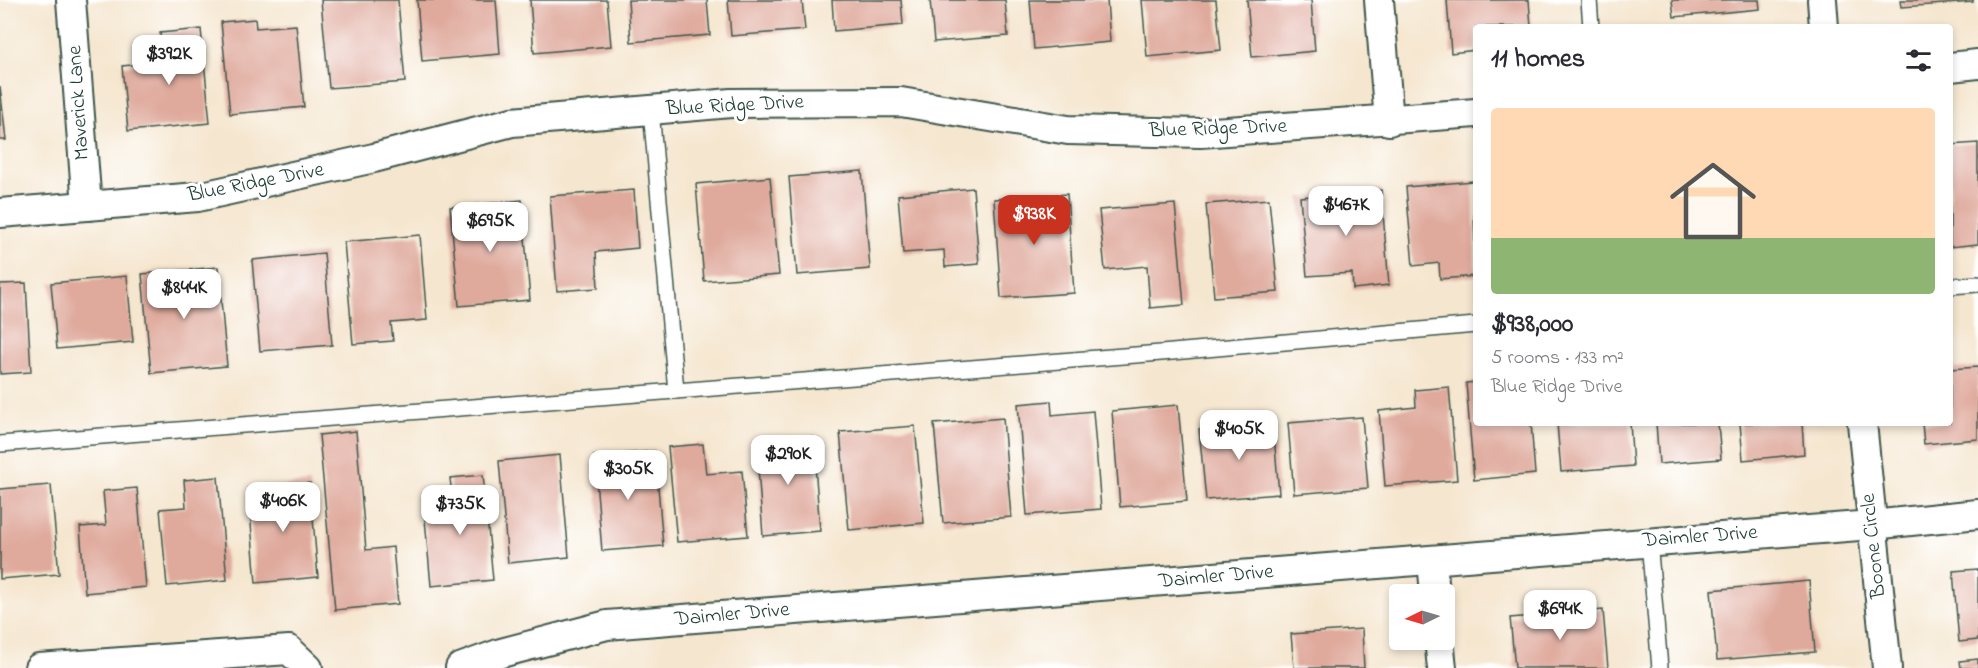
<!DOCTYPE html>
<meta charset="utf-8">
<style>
:root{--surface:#fff;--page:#f7f7f7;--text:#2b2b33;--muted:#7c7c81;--accent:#c8321e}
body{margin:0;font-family:"Indie Flower",sans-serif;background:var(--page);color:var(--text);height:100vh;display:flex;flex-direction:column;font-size:22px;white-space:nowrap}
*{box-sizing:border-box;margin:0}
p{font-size:20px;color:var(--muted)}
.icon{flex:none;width:33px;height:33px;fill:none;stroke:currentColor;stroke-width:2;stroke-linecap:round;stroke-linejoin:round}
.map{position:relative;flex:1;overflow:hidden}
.panel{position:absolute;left:1473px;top:24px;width:480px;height:402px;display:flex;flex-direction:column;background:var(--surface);border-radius:6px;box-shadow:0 3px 9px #0003}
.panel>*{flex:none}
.needle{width:39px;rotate:265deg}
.controls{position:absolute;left:1389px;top:584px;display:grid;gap:12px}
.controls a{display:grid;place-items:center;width:66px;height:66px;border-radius:6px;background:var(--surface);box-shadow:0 3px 9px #0003;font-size:30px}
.price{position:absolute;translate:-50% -51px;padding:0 14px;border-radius:12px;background:#fff;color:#222;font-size:20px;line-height:39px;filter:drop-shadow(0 2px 3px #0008)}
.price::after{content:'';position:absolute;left:50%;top:36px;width:18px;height:14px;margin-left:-9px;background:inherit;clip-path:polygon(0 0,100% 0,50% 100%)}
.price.on{background:var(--accent);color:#fff}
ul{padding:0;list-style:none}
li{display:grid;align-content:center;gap:12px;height:318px;padding:0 18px}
li span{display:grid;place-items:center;height:186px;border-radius:6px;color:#555}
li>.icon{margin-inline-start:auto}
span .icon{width:108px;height:108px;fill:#fffc;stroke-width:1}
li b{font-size:26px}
h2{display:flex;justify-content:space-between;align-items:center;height:72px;padding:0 18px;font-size:26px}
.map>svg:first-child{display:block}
.building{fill:#dfa99b}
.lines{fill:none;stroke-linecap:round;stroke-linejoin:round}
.service-casing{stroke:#3f564b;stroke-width:18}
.minor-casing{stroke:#3f564b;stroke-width:32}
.service{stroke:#fff;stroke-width:15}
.minor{stroke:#fff;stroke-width:28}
.labels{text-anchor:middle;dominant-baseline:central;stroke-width:6;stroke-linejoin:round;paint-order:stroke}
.street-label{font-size:21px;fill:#1f3d34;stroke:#fff}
</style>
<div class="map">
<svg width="1978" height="668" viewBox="0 0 1978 668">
<rect width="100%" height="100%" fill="#fff"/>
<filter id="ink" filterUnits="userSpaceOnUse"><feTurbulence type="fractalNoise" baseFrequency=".0167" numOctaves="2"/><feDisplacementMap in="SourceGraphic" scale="12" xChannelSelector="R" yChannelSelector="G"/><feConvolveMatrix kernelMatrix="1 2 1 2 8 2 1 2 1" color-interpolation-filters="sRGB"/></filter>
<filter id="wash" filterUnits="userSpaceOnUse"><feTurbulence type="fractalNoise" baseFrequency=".008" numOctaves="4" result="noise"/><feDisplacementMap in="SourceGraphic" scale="24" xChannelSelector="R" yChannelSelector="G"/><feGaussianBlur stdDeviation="1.35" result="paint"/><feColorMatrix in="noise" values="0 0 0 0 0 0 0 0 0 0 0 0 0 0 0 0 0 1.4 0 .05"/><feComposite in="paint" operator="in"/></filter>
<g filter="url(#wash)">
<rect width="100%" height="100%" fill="#f5e6cf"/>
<g id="blocks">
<g class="building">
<polygon points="321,0 398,0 405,82 329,88"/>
<polygon points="417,0 496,0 500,54 422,61"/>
<polygon points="530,0 607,0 611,46 534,53"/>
<polygon points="628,0 707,0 710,35 631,42"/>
<polygon points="728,0 802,0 805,30 731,36"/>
<polygon points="832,0 901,0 903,25 834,31"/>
<polygon points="930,0 1005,0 1008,36 934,42"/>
<polygon points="1030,0 1107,0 1110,42 1034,49"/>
<polygon points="1142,0 1216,0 1221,50 1147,57"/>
<polygon points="1247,0 1311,0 1315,51 1252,57"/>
<polygon points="1447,0 1529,0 1531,27 1476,27 1476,50 1451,53"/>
<polygon points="1672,0 1759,0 1760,9 1674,17"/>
<polygon points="1900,0 1973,0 1973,2 1901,7"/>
<polygon points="255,19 256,28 296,25 304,107 230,114 221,22"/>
<polygon points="201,29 210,123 128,131 122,66 163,62 160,33"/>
<polygon points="0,86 6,140 0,140"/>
<polygon points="1978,143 1978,244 1950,247 1950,145"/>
<polygon points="862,171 870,269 797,275 789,177"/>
<polygon points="770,177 779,275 704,281 696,184"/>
<polygon points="1473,181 1476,276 1440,279 1439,263 1413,266 1406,187"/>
<polygon points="973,188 979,264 945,267 944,250 903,253 898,195"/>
<polygon points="634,190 638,248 596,252 598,288 557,291 550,196"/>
<polygon points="1381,190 1389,285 1353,289 1352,273 1307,276 1300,197"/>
<polygon points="1067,194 1074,293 1001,298 994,199"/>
<polygon points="1269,199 1278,292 1214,297 1206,204"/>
<polygon points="522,200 530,300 459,306 450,207"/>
<polygon points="1175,204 1184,305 1150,308 1147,266 1105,270 1099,210"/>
<polygon points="420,235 427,320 391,323 393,341 353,344 344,242"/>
<polygon points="324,253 332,345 260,351 252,260"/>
<polygon points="218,267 227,366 151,373 142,274"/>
<polygon points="127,276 133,342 57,349 51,283"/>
<polygon points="26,283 31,372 0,374 0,284"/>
<polygon points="1978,367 1978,439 1924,444 1922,423 1950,423 1950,369"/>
<polygon points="1476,382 1476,423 1531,423 1535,474 1474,480 1466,383"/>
<polygon points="1449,387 1457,480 1385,486 1379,411 1416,407 1415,390"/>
<polygon points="1051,401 1052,415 1093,411 1101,509 1027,515 1018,404"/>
<polygon points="1178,405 1187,501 1120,507 1112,411"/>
<polygon points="1362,417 1368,488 1294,494 1288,423"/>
<polygon points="1003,418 1011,517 943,523 934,424"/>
<polygon points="1273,423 1279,494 1206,500 1199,429"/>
<polygon points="1557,423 1630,423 1633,466 1561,472"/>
<polygon points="1656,423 1718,423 1721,459 1659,464"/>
<polygon points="1740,423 1802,423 1804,454 1743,460"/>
<polygon points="915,426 924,523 849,530 840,432"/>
<polygon points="356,431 366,550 393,547 398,604 335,610 319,435"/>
<polygon points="813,437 820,531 763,536 756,441"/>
<polygon points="703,444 706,474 742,471 748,536 677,542 668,447"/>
<polygon points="655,451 663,546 602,551 594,456"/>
<polygon points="560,455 569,557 508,563 499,461"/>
<polygon points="483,475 493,580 431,586 424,508 453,505 450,478"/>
<polygon points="218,477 227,580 167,586 160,509 186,507 184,480"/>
<polygon points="310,483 318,577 256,583 248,488"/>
<polygon points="51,485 59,574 0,579 0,489"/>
<polygon points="137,488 146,587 85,593 80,527 106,525 103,491"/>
<polygon points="1978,569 1978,640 1959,642 1953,571"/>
<polygon points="1809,581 1815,652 1717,660 1711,590"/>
<polygon points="1603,610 1608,668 1515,668 1510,618"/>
<polygon points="1362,629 1364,668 1294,668 1291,634"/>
<polygon points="1978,659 1978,668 1961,668 1960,661"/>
</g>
</g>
</g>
<g filter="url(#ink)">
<use href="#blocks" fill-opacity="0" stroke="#3f564b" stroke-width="1.5"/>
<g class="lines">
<defs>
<g id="service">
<polyline points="1589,0 1591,27"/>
<polyline points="651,110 676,391"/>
<polyline points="1950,286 1978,284"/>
<polyline points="0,444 1161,353 1476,325"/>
<polyline points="1649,541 1660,668"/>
</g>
<g id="minor">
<polyline points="71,0 87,206"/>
<polyline points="1379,0 1389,121"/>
<polyline points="1822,0 1824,27"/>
<polyline points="1950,67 1978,64"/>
<polyline points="0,213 198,197 374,158 512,122 731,103 901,102 1068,130 1200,133 1476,113"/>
<polyline points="1862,423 1887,668"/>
<polyline points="1432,560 1435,594"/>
<polyline points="1439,639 1442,668"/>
<polyline points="39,668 289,650 308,668"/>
<polyline points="460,668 501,653 607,625 1872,525 1978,514"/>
</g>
</defs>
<use href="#service" class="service-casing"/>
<use href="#minor" class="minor-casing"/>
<use href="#service" class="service"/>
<use href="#minor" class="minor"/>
</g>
</g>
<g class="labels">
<g class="street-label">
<text transform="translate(79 103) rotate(-94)">Maverick Lane</text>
<text transform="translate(735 106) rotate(-3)">Blue Ridge Drive</text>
<text transform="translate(1218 129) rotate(-2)">Blue Ridge Drive</text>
<text transform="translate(256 183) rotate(-11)">Blue Ridge Drive</text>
<text transform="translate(1700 537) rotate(-4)">Daimler Drive</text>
<text transform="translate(1874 546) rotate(-96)">Boone Circle</text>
<text transform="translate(1216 577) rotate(-5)">Daimler Drive</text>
<text transform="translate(732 615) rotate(-5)">Daimler Drive</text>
</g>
</g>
</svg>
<div class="controls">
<a><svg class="needle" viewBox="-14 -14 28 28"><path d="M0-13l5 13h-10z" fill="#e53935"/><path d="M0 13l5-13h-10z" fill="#7c7c81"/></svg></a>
</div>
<b class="price" style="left:169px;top:86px">$392K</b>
<b class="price" style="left:1346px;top:237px">$467K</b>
<b class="price on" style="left:1034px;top:246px">$938K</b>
<b class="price" style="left:490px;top:253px">$695K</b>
<b class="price" style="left:184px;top:320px">$844K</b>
<b class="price" style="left:1239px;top:461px">$405K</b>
<b class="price" style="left:788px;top:486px">$290K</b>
<b class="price" style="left:628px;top:501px">$305K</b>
<b class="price" style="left:283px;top:533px">$406K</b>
<b class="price" style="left:460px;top:536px">$735K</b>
<b class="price" style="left:1560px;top:641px">$694K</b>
<section class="panel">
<h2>11 homes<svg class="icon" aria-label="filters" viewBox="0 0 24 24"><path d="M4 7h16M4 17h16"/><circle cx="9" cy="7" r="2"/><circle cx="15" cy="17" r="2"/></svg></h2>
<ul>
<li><span style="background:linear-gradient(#ffd9b3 70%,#8fb573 0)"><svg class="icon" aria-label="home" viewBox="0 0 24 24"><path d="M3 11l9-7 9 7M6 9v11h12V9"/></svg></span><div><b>$938,000</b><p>5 rooms · 133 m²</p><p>Blue Ridge Drive</p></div></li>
</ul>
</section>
</div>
